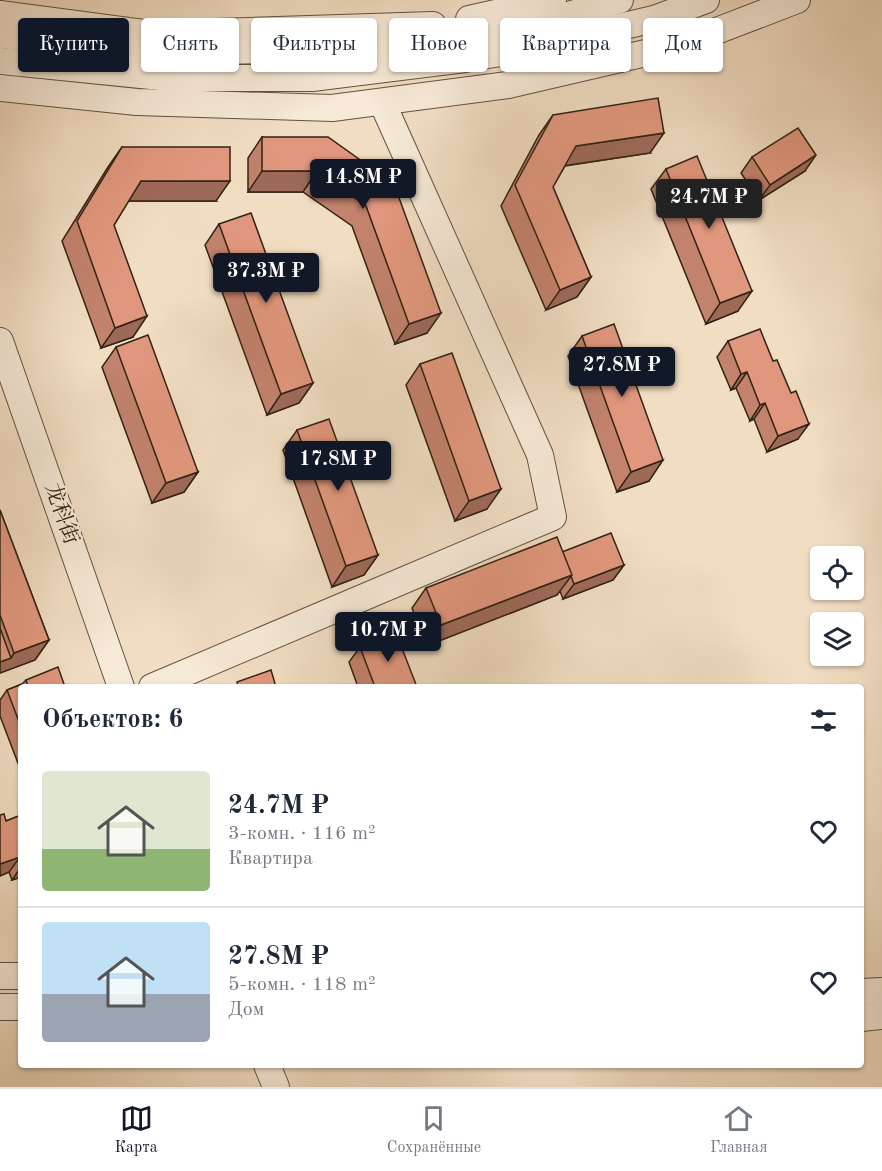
<!DOCTYPE html>
<html lang="ru">
<meta charset="utf-8">
<style>
:root{--surface:#fff;--page:#f2f2f3;--text:#1f2937;--muted:#747a83;--line:#e0e1e3;--accent:#111827}
body{margin:0;font-family:"Old Standard TT","Noto Serif SC",serif;background:var(--page);color:var(--text);height:100vh;display:flex;flex-direction:column;font-size:22px;white-space:nowrap}
*{box-sizing:border-box;margin:0}
p{font-size:20px;color:var(--muted)}
.icon{flex:none;width:33px;height:33px;fill:none;stroke:currentColor;stroke-width:2;stroke-linecap:round;stroke-linejoin:round}
.map{position:relative;flex:1;overflow:hidden}
.sheet{position:absolute;left:18px;top:684px;width:846px;height:384px;display:flex;flex-direction:column;background:var(--surface);border-radius:6px;box-shadow:0 2px 4px #0004}
.sheet>*{flex:none}
.top-card{position:absolute;left:18px;top:18px;width:846px;height:54px;display:flex;gap:12px}
.tools{position:absolute;left:810px;top:546px;display:grid;gap:12px}
.tools a{display:grid;place-items:center;width:54px;height:54px;border-radius:6px;background:var(--surface);box-shadow:0 2px 4px #0004;font-size:30px}
.price{position:absolute;translate:-50% -51px;padding:0 14px;border-radius:6px;background:var(--accent);color:#fff;font-size:20px;line-height:39px;filter:drop-shadow(0 2px 3px #0008)}
.price::after{content:'';position:absolute;left:50%;top:36px;width:18px;height:14px;margin-left:-9px;background:inherit;clip-path:polygon(0 0,100% 0,50% 100%)}
.price.current{background:#222;color:#fff}
ul{padding:0;list-style:none}
li{display:flex;align-items:center;gap:18px;height:150px;padding:0 24px}
li+li{border-top:2px solid var(--line)}
li span{display:grid;place-items:center;flex:none;width:168px;height:120px;border-radius:6px;color:#555}
li>.icon{margin-inline-start:auto}
span .icon{width:72px;height:72px;fill:#fffc;stroke-width:1}
li b{font-size:26px}
h2{display:flex;justify-content:space-between;align-items:center;height:72px;padding:0 24px;font-size:26px}
.chip{padding:0 21px;border-radius:6px;background:var(--surface);box-shadow:0 2px 4px #0004;font-size:21px;line-height:54px}
.chip.current{background:var(--accent);color:#fff}
.menu{display:flex;justify-content:space-around;align-items:center;height:84px;border-top:2px solid var(--line);background:var(--surface);font-size:16px;color:var(--muted)}
.menu a{display:grid;justify-items:center;gap:3px}
.menu .current{color:var(--accent)}
.map>svg:first-child{display:block}
.lines{fill:none;stroke-linecap:round;stroke-linejoin:round}
.minor-casing{stroke:#615240;stroke-width:28}
.minor{stroke:#f6e9d7;stroke-width:26}
.wall{fill:#c2826c;stroke:#312314;stroke-width:1.5}
.shaded-wall{fill:#9e6a58;stroke:#312314;stroke-width:1.5}
.building{fill:#e1977d;stroke:#312314;stroke-width:1.5}
.labels{text-anchor:middle;dominant-baseline:central;stroke-width:4.5;stroke-linejoin:round;paint-order:stroke}
.street-label{font-size:21px;fill:#312314;stroke:#f6e9d7}
</style>
<div class="map">
<svg width="882" height="1087" viewBox="0 0 882 1087">
<rect width="100%" height="100%" fill="#f1ddc2"/>
<filter id="stains"><feTurbulence type="fractalNoise" baseFrequency=".00333" numOctaves="4"/><feColorMatrix values="0 0 0 0 .2 0 0 0 0 .09 0 0 0 0 .02 0 0 0 .5 -.17"/></filter>
<radialGradient id="worn" r=".72"><stop offset=".6" stop-color="#630" stop-opacity="0"/><stop offset="1" stop-color="#630" stop-opacity=".3"/></radialGradient>
<g class="lines">
<defs>
<g id="minor">
<polyline points="0,14 151,34 433,25"/>
<polyline points="469,19 553,0"/>
<polyline points="0,35 166,52 373,48 534,25 620,0"/>
<polyline points="0,61 171,78 312,78 465,59 530,48 654,19 706,0"/>
<polyline points="0,88 137,102 332,108 508,85 680,45 797,0"/>
<polyline points="0,341 121,687"/>
<polyline points="152,687 553,517 540,455 382,102"/>
<polyline points="0,976 21,976"/>
<polyline points="861,992 882,991"/>
<polyline points="0,1007 21,1007"/>
<polyline points="861,1018 882,1016"/>
<polyline points="267,1065 276,1087"/>
</g>
</defs>
<use href="#minor" class="minor-casing"/>
<use href="#minor" class="minor"/>
</g>
<g class="wall">
<polygon points="553,115 650,153 565,166 553,187 591,277 577,297 546,310 501,206 539,135"/>
<polygon points="262,137 394,184 427,333 395,344 352,226 303,192 248,192 248,158"/>
<polygon points="122,147 216,201 128,201 114,225 133,337 101,348 62,241 108,167"/>
<polygon points="752,157 805,171 759,200 741,173"/>
<polygon points="666,169 738,311 706,324 651,189"/>
<polygon points="219,224 313,383 299,403 267,415 205,245"/>
<polygon points="582,336 649,481 617,492 568,356"/>
<polygon points="728,341 798,439 767,452 754,419 750,421 736,388 731,390 717,357"/>
<polygon points="116,347 198,472 184,492 152,503 102,367"/>
<polygon points="420,364 487,509 455,521 406,385"/>
<polygon points="297,430 378,555 364,575 332,587 283,450"/>
<polygon points="0,510 49,640 35,660 0,673"/>
<polygon points="562,552 624,565 613,580 563,599 560,591 557,595 426,646 412,608 426,588"/>
<polygon points="360,647 417,687 358,687 349,662"/>
<polygon points="26,680 65,687 21,687 21,771 0,716 0,700 7,690 22,684"/>
<polygon points="0,815 6,821 21,815 21,877 12,880 9,872 0,876"/>
</g>
<g class="shaded-wall">
<polygon points="664,133 650,153 562,166 576,146"/>
<polygon points="816,155 805,171 759,200 770,185"/>
<polygon points="262,171 317,171 303,192 248,192"/>
<polygon points="141,181 230,181 216,201 127,201"/>
<polygon points="591,277 577,297 546,310 560,290"/>
<polygon points="752,291 738,311 706,324 720,303"/>
<polygon points="441,313 427,333 395,344 409,324"/>
<polygon points="147,316 133,337 101,348 115,328"/>
<polygon points="747,372 736,388 731,390 741,374"/>
<polygon points="313,383 299,403 267,415 281,394"/>
<polygon points="765,403 754,419 750,421 760,405"/>
<polygon points="809,424 798,439 767,452 778,436"/>
<polygon points="663,460 649,481 617,492 631,472"/>
<polygon points="198,472 184,492 152,503 166,483"/>
<polygon points="501,489 487,509 455,521 469,501"/>
<polygon points="378,555 364,575 332,587 346,566"/>
<polygon points="624,565 613,580 563,599 574,584"/>
<polygon points="572,575 557,595 426,646 441,625"/>
<polygon points="49,640 35,660 0,673 0,662 11,658 14,653"/>
<polygon points="20,857 9,872 0,876 0,864"/>
<polygon points="21,867 21,877 12,880"/>
</g>
<g class="building">
<polygon points="658,98 664,133 576,146 553,187 591,277 560,290 515,185 553,115"/>
<polygon points="798,128 816,155 770,185 752,157"/>
<polygon points="262,137 328,137 394,184 441,313 409,324 366,206 317,171 262,171"/>
<polygon points="122,147 230,147 230,181 141,181 114,225 147,316 115,328 77,221"/>
<polygon points="697,156 752,291 720,303 666,169"/>
<polygon points="251,213 313,383 281,394 219,224"/>
<polygon points="614,324 663,460 631,472 582,336"/>
<polygon points="760,329 773,361 777,360 791,393 796,391 809,424 778,436 765,403 760,405 747,372 741,374 728,341"/>
<polygon points="148,335 198,472 166,483 116,347"/>
<polygon points="452,353 501,489 469,501 420,364"/>
<polygon points="329,419 378,555 346,566 297,430"/>
<polygon points="0,510 49,640 14,653 0,615"/>
<polygon points="611,533 624,565 574,584 562,552"/>
<polygon points="557,537 572,575 441,625 426,588"/>
<polygon points="0,628 11,658 0,662"/>
<polygon points="396,633 417,687 375,687 360,647"/>
<polygon points="58,667 65,687 28,687 26,680"/>
<polygon points="271,670 276,687 238,687 237,682"/>
<polygon points="22,684 23,687 21,687 21,727 7,690"/>
<polygon points="4,814 6,821 21,815 21,860 20,857 0,864 0,815"/>
</g>
<g class="labels">
<g class="street-label">
<text transform="translate(61 514) rotate(71)">龙科街</text>
</g>
</g>
<rect width="100%" height="100%" filter="url(#stains)"/>
<rect width="100%" height="100%" fill="url(#worn)"/>
</svg>
<div class="tools">
<a><svg class="icon" aria-label="locate" viewBox="0 0 24 24"><circle cx="12" cy="12" r="6"/><path d="M12 2v4M12 18v4M2 12h4M18 12h4"/></svg></a>
<a><svg class="icon" aria-label="layers" viewBox="0 0 24 24"><path d="M12 4l9 5-9 5-9-5zM3 14l9 5 9-5"/></svg></a>
</div>
<b class="price" style="left:363px;top:210px">14.8M ₽</b>
<b class="price current" style="left:709px;top:230px">24.7M ₽</b>
<b class="price" style="left:266px;top:304px">37.3M ₽</b>
<b class="price" style="left:622px;top:398px">27.8M ₽</b>
<b class="price" style="left:338px;top:492px">17.8M ₽</b>
<b class="price" style="left:388px;top:663px">10.7M ₽</b>
<div class="top-card">
<a class="chip current">Купить</a>
<a class="chip">Снять</a>
<a class="chip">Фильтры</a>
<a class="chip">Новое</a>
<a class="chip">Квартира</a>
<a class="chip">Дом</a>
</div>
<section class="sheet">
<h2>Объектов: 6<svg class="icon" aria-label="filters" viewBox="0 0 24 24"><path d="M4 7h16M4 17h16"/><circle cx="9" cy="7" r="2"/><circle cx="15" cy="17" r="2"/></svg></h2>
<ul>
<li><span style="background:linear-gradient(#dfe7d0 65%,#8fb573 0)"><svg class="icon" aria-label="home" viewBox="0 0 24 24"><path d="M3 11l9-7 9 7M6 9v11h12V9"/></svg></span><div><b>24.7M ₽</b><p>3-комн. · 116 m²</p><p>Квартира</p></div><svg class="icon" aria-label="heart" viewBox="0 0 24 24"><path d="M12 20l-8-8c-3-5 5-10 8-4 3-6 11-1 8 4z"/></svg></li>
<li><span style="background:linear-gradient(#bfe0f5 60%,#9aa5b1 0)"><svg class="icon" aria-label="home" viewBox="0 0 24 24"><path d="M3 11l9-7 9 7M6 9v11h12V9"/></svg></span><div><b>27.8M ₽</b><p>5-комн. · 118 m²</p><p>Дом</p></div><svg class="icon" aria-label="heart" viewBox="0 0 24 24"><path d="M12 20l-8-8c-3-5 5-10 8-4 3-6 11-1 8 4z"/></svg></li>
</ul>
</section>
</div>
<nav class="menu">
<a class="current"><svg class="icon" aria-label="map" viewBox="0 0 24 24"><path d="M3 6l6-2 6 2 6-2v14l-6 2-6-2-6 2zM9 4v14M15 6v14"/></svg>Карта</a>
<a><svg class="icon" aria-label="saved" viewBox="0 0 24 24"><path d="M7 4h10v16l-5-4-5 4z"/></svg>Сохранённые</a>
<a><svg class="icon" aria-label="home" viewBox="0 0 24 24"><path d="M3 11l9-7 9 7M6 9v11h12V9"/></svg>Главная</a>
</nav>
